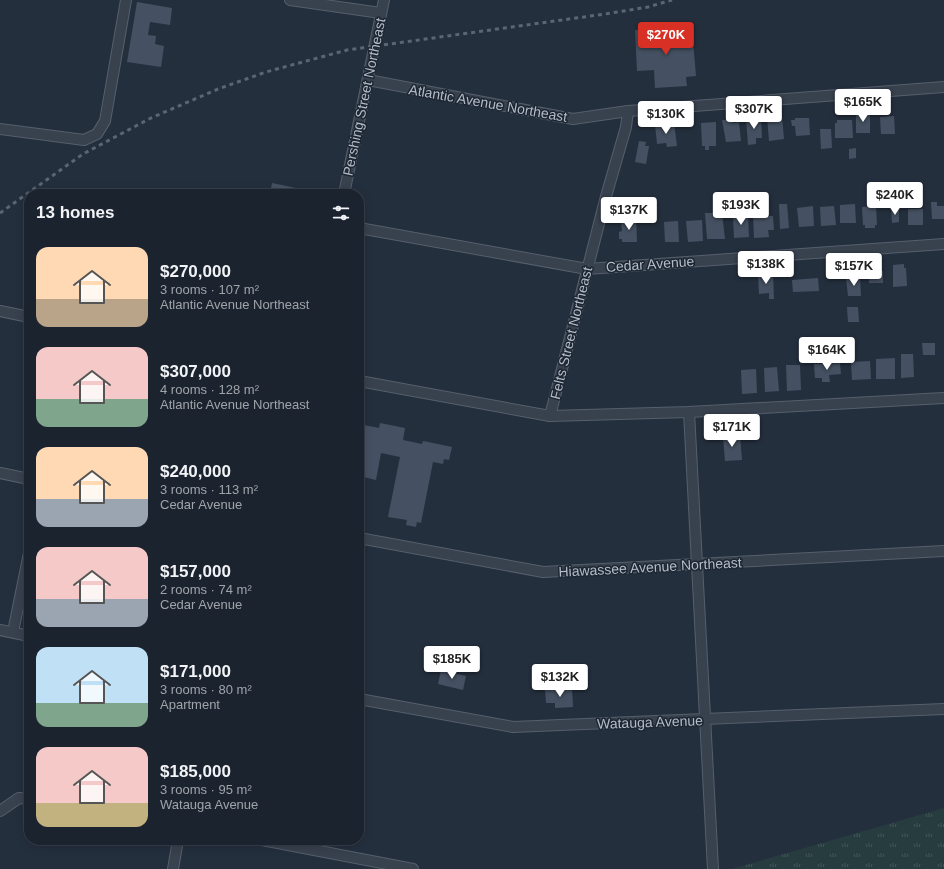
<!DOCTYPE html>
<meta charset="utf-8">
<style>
:root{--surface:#1b232e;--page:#242b36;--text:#f1f3f6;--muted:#a0a4aa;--line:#39404a;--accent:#d93025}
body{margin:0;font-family:Arial,sans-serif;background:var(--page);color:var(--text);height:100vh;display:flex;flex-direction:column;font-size:15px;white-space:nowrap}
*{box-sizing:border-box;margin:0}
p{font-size:13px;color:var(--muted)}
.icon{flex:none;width:22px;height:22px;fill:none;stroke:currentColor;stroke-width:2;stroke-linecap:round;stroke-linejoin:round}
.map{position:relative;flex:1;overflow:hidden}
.drawer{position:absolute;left:24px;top:189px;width:340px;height:656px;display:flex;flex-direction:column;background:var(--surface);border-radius:16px;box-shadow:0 2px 10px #0003,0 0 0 1px var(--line)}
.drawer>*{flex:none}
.price{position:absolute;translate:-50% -34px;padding:0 9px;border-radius:4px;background:#fff;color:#222;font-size:13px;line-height:26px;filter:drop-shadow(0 1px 2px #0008)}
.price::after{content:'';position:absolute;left:50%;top:24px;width:12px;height:9px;margin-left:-6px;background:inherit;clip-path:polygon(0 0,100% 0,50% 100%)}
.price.active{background:var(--accent);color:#fff}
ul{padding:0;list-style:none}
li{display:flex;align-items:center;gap:12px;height:100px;padding:0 12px}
li span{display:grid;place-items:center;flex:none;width:112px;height:80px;border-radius:12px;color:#555}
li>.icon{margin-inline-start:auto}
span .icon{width:48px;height:48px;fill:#fffc;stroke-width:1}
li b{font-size:17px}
h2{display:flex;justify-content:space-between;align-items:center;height:48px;padding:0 12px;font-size:17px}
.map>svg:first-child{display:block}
.park{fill:url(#park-tufts)}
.building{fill:#455162}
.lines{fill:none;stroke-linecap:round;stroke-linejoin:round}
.street-casing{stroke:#565f6c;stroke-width:12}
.street{stroke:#38414e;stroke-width:10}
.rail{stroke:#5a6575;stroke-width:3;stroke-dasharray:4 4;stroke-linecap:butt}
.labels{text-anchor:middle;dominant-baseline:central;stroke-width:3;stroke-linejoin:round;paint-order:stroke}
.street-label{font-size:14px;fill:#b4bcc9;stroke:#1d2633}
</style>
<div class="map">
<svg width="944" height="869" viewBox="0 0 944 869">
<defs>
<pattern id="park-tufts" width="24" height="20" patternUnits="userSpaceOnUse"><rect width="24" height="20" fill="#263c3f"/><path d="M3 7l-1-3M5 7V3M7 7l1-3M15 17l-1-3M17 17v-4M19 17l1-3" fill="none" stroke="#435659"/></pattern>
</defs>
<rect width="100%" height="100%" fill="#242f3e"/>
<polygon class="park" points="944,808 944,869 732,869"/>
<g class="building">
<polygon points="137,2 172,8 170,25 150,22 148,35 156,36 155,44 164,46 161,67 127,62"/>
<polygon points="683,27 684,41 693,41 696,76 686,77 687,86 655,88 654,70 637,71 635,30"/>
<rect x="856" y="113" width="14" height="20"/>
<polygon points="782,116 784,139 769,141 767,117"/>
<polygon points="894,116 895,134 881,134 880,117"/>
<polygon points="761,117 762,138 756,138 756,144 748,145 746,118"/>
<polygon points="795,118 809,118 810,135 796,136 795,126 792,126 791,120 795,120"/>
<polygon points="733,119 733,123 739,122 741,141 726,142 722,120"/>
<polygon points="837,120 852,120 853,138 835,138 835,123 837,123"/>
<polygon points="716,122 716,146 709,146 709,150 705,150 705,146 702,146 701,123"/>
<polygon points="674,123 677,146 667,147 666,143 657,144 655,125"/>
<polygon points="820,129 831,129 832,148 821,149"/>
<polygon points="639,141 646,142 645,146 649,146 646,164 635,162"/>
<polygon points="856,148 856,158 849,159 849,149"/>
<polygon points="272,183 315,192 315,194 270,194"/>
<polygon points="931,202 937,202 937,206 944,206 944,219 932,219"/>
<polygon points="779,204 787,204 789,228 780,229"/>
<polygon points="855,204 856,223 840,223 840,205"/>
<polygon points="813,206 814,226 799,227 797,208"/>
<polygon points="834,206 836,225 821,226 820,207"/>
<polygon points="876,206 877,225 875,225 875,228 865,228 865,225 863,225 862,207"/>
<polygon points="891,209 899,209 899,222 892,223"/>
<rect x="908" y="209" width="15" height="16"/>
<polygon points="736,212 743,212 743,215 748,215 749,237 734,238 733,216 736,216"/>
<polygon points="705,213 722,213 725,239 707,239"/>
<polygon points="768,214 768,216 773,216 774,230 768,230 769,237 754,238 753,215"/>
<polygon points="636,216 637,242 622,242 622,239 619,239 619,232 622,231 621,222 631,222 631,217"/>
<polygon points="702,220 703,241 688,242 686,221"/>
<polygon points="678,221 679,242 665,242 664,222"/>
<polygon points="904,264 904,268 906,268 907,286 893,287 893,265"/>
<rect x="869" y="271" width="14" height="12"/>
<polygon points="773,273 774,299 769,299 769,293 759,294 758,274"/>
<polygon points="860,277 861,296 848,296 846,278"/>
<polygon points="818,278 819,291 793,292 792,280"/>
<polygon points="847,307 858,307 859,322 848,322"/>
<polygon points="922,343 935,343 935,355 923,355"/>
<polygon points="901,354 913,354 914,377 901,378"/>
<polygon points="895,358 895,379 876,379 876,359"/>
<polygon points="870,361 871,379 852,380 851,362"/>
<polygon points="840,363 841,374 829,375 830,382 822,382 822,378 815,378 814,364"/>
<polygon points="786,365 800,365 801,390 787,391"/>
<polygon points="777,367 779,391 765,392 764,368"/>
<polygon points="756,369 757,393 742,394 741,370"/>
<polygon points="380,423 405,428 403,440 422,444 423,441 452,447 449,460 444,459 443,464 433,462 421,523 417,522 416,527 406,525 407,520 388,517 400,457 381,453 376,480 359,476 359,424 379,428"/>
<polygon points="740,435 742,460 725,461 723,436"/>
<polygon points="441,670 466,676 463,690 438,684"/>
<polygon points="572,688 573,707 555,708 555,703 546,703 545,690"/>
</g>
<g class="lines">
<defs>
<g id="street">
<polyline points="290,0 381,13"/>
<polyline points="368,80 573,119 628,111 944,87"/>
<polyline points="0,129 84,140 97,134 105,121 126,0"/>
<polyline points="344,194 384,0"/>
<polyline points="359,228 587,269 944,244"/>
<polyline points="0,311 29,317"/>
<polyline points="359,381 550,416 689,412 944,398"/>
<polyline points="689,412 713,869"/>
<polyline points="550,416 605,200 626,127 628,111"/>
<polyline points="0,473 29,479"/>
<polyline points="359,538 543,572 944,551"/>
<polyline points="0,630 29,636"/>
<polyline points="13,632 29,553"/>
<polyline points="359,699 513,727 944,709"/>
<polyline points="0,811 19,798 29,799"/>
<polyline points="262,840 413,869"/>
<polyline points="173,869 178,840"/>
</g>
</defs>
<use href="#street" class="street-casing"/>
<use href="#street" class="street"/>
<polyline class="rail" points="0,213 83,154 151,118 218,89 266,72 347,50 605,14 648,7 672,0"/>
</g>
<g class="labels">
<g class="street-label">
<text transform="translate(364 97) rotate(-78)">Pershing Street Northeast</text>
<text transform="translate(488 103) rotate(10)">Atlantic Avenue Northeast</text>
<text transform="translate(650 264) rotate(-4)">Cedar Avenue</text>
<text transform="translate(571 333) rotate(-76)">Felts Street Northeast</text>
<text transform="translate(650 567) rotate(-3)">Hiawassee Avenue Northeast</text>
<text transform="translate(650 722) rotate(-2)">Watauga Avenue</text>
</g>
</g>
</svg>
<b class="price active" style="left:666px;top:56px">$270K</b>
<b class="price" style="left:863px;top:123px">$165K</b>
<b class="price" style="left:754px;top:130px">$307K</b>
<b class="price" style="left:666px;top:135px">$130K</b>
<b class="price" style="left:895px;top:216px">$240K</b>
<b class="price" style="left:741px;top:226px">$193K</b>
<b class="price" style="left:629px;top:231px">$137K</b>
<b class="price" style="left:766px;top:285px">$138K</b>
<b class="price" style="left:854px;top:287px">$157K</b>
<b class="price" style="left:827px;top:371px">$164K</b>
<b class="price" style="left:732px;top:448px">$171K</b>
<b class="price" style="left:452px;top:680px">$185K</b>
<b class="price" style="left:560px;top:698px">$132K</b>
<section class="drawer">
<h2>13 homes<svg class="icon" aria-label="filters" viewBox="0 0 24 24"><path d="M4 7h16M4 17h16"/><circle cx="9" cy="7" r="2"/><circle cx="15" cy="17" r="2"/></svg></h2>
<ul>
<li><span style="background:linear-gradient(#ffd9b3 65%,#b9a48a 0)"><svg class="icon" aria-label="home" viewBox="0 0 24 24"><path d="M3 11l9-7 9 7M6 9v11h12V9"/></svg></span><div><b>$270,000</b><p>3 rooms · 107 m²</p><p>Atlantic Avenue Northeast</p></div></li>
<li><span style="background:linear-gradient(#f6c9c9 65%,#7fa58c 0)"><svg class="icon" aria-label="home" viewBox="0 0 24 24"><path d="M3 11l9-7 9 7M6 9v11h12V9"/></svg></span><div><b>$307,000</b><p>4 rooms · 128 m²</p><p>Atlantic Avenue Northeast</p></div></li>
<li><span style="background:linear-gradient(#ffd9b3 65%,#9aa5b1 0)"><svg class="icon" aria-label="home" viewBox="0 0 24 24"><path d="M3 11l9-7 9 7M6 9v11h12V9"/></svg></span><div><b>$240,000</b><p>3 rooms · 113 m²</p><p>Cedar Avenue</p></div></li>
<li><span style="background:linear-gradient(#f6c9c9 65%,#9aa5b1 0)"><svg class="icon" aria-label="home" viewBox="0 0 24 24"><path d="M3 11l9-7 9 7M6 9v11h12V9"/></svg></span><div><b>$157,000</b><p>2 rooms · 74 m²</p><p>Cedar Avenue</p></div></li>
<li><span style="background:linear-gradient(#bfe0f5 70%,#7fa58c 0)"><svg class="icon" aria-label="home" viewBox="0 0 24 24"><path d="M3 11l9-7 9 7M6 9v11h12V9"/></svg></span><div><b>$171,000</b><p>3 rooms · 80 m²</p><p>Apartment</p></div></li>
<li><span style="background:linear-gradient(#f6c9c9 70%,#c2b280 0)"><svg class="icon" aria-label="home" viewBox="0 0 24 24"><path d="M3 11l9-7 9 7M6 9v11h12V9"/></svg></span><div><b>$185,000</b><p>3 rooms · 95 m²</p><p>Watauga Avenue</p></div></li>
</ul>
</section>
</div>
